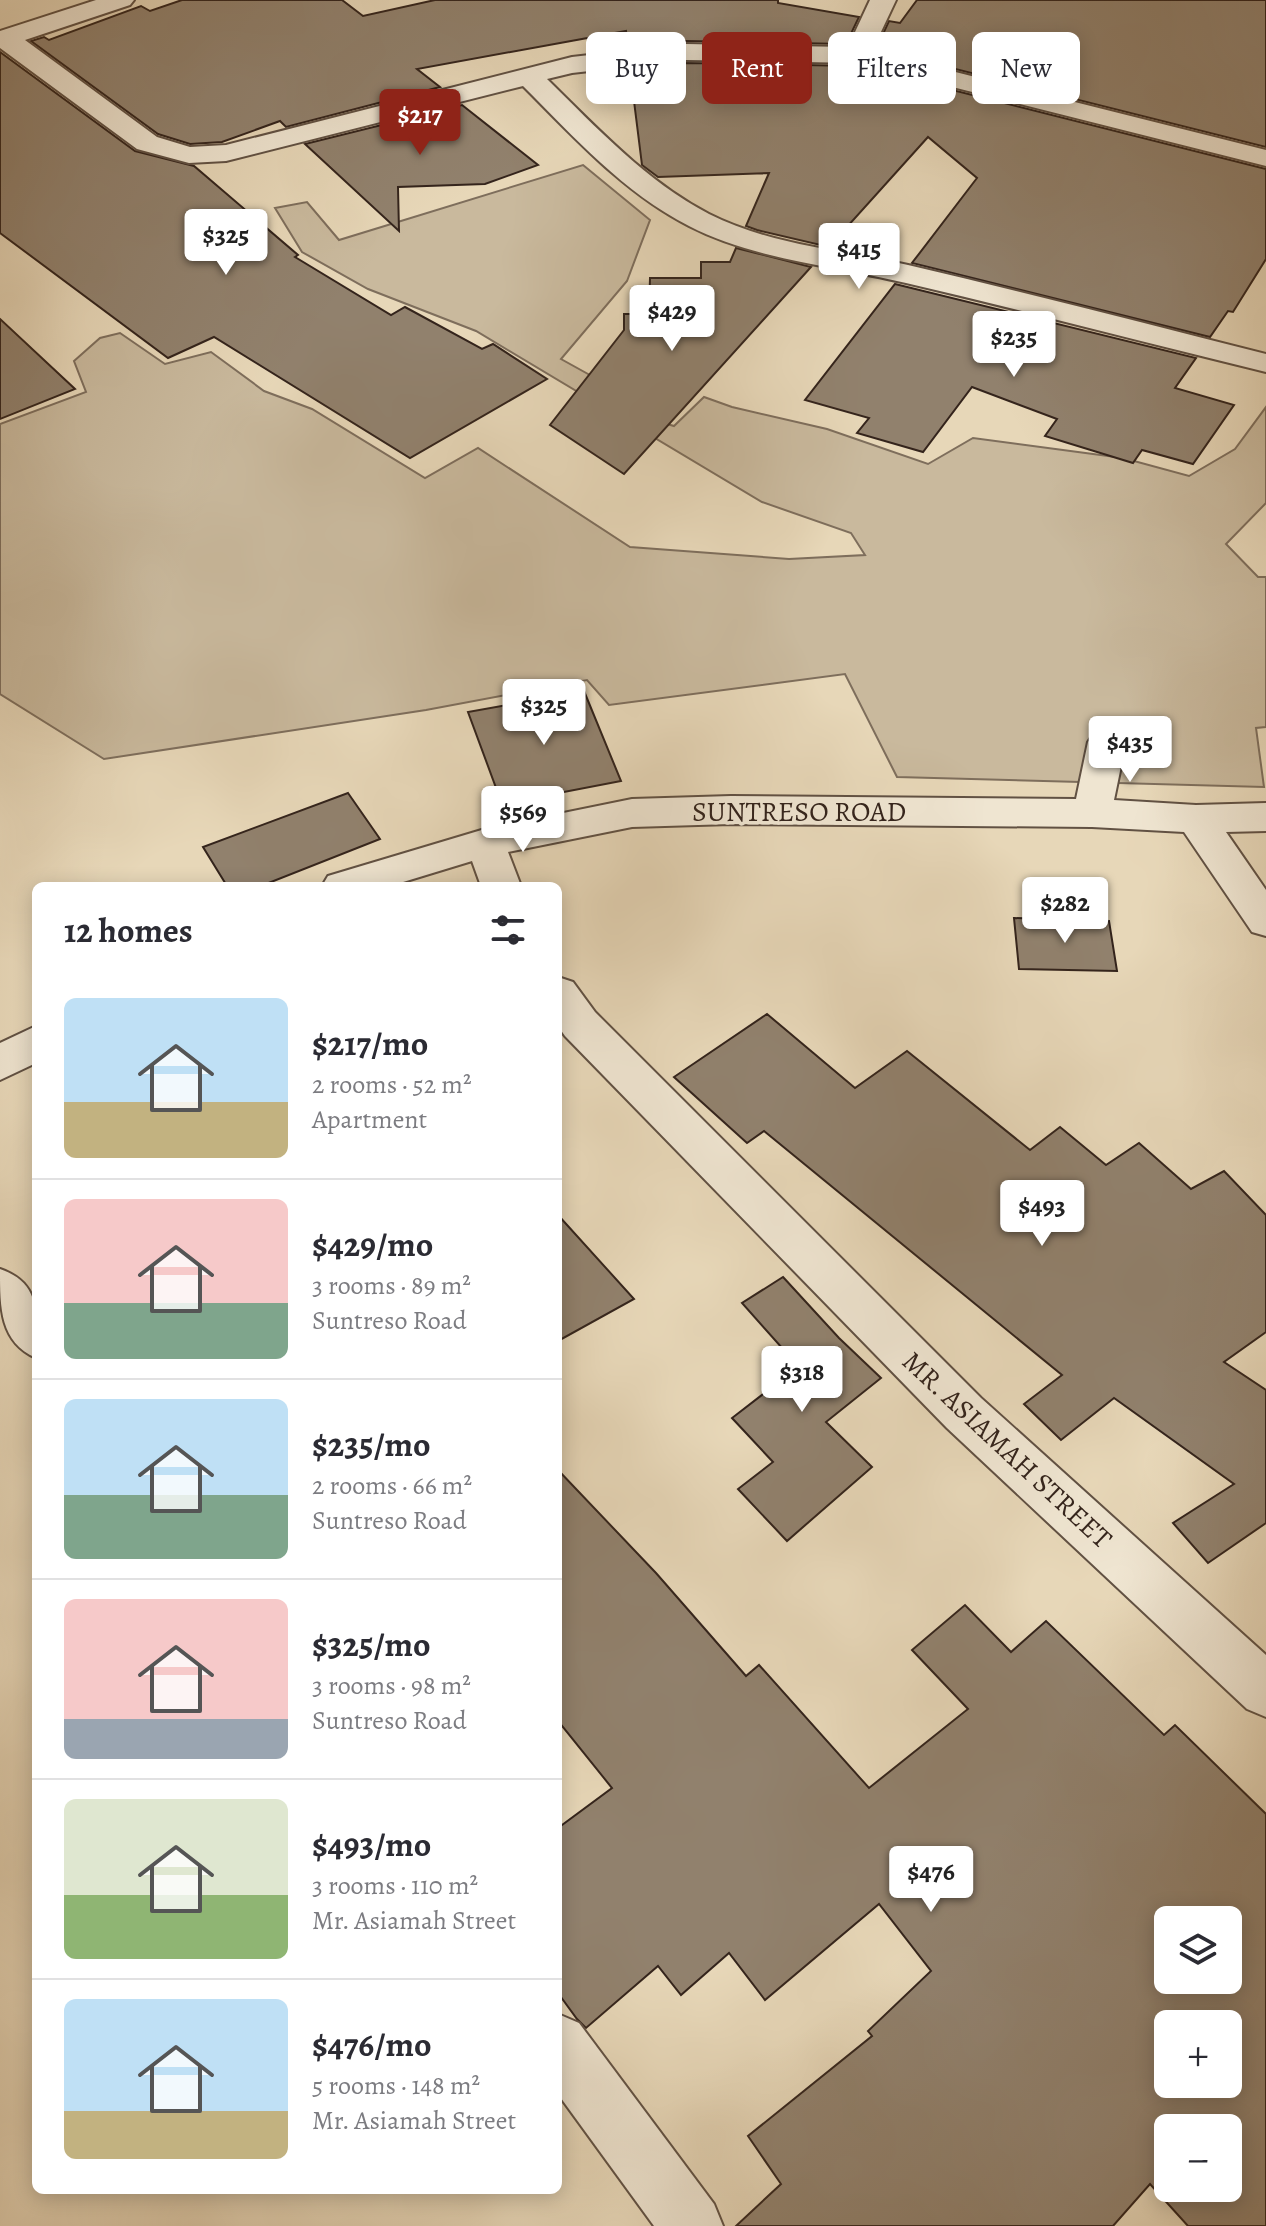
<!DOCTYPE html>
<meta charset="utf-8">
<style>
:root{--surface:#fff;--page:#f7f7f7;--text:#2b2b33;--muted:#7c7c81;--line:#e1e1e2;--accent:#8f2418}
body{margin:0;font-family:Alegreya,serif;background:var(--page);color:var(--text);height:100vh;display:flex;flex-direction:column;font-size:30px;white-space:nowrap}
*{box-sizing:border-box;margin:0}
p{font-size:26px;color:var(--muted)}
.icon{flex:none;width:44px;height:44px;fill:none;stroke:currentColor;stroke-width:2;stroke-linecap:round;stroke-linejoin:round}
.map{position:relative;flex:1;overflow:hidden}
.drawer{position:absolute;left:32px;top:882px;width:530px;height:1312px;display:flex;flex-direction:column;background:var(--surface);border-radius:12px;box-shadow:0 4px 20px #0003}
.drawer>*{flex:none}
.banner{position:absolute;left:586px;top:32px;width:560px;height:72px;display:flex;gap:16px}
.buttons{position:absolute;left:1154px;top:1906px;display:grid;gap:16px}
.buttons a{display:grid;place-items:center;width:88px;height:88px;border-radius:12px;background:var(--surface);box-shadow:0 4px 20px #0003;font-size:40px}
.price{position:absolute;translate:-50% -68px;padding:0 18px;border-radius:8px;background:#fff;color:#222;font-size:26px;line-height:52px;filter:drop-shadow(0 2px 4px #0008)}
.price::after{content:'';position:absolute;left:50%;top:48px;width:24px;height:18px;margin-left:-12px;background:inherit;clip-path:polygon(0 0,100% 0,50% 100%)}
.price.on{background:var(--accent);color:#fff}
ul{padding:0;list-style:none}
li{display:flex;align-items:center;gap:24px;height:200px;padding:0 32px}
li+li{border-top:2px solid var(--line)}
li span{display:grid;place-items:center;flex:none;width:224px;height:160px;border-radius:12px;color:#555}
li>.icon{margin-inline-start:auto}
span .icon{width:96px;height:96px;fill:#fffc;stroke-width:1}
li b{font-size:34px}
h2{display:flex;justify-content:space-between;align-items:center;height:96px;padding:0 32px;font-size:34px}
.chip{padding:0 28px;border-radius:12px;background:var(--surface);box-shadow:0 4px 20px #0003;font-size:28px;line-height:72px}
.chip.on{background:var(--accent);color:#fff}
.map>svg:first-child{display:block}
.green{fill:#c9b99d;stroke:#7e6e5c;stroke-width:2}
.building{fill:#91816d;stroke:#34241c;stroke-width:2;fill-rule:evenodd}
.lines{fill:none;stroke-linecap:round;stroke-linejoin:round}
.minor-casing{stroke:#615143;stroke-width:4}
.minor{fill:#efe5d1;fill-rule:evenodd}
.labels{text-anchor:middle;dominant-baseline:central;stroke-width:7;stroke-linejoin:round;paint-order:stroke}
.street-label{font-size:28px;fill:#34241c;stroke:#efe5d1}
</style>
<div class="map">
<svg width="1266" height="2226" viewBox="0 0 1266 2226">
<rect width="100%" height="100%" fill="#e7d7b8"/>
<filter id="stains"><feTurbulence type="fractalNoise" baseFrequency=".0025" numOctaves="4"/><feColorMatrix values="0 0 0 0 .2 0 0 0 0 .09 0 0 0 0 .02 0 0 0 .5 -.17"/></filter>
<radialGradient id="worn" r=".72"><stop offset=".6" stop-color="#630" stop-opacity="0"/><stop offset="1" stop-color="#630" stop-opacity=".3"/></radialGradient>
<polygon class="green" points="583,165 650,220 627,281 561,359 635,400 627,412 674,426 704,397 732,407 827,429 928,464 973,438 1123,458 1189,476 1235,449 1266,407 1266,503 1226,544 1258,577 1266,577 1266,727 1256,728 1264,787 897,777 845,674 609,705 587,680 426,710 104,759 0,694 0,424 86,392 74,361 100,338 120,333 165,364 211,352 264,391 312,409 425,478 478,448 630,547 789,559 865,555 851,533 762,502 476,331 368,289 302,252 275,208 307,202 339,240"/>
<g class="building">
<polygon points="182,0 342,0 363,16 435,0 778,0 778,3 859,17 846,44 686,41 628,48 626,31 417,69 440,87 286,127 280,121 222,142 190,144 158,134 31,41 44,37 49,40 141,6 150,11"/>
<polygon points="917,0 1266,0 1266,147 876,49 889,21 900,23"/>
<polygon points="0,52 135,151 194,166 298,255 295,257 391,315 405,307 482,349 493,344 547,379 410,458 214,337 168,358 0,233"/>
<polygon points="686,63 857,66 1266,169 1266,259 1233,312 1228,311 1210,337 912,263 977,178 928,137 829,247 757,230 746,226 769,173 658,177 642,165 630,69"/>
<polygon points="462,105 538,165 485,184 398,187 399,231 305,144"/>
<polygon points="736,248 811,267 624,474 550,425 624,330 624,314 649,314 650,278 701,278 701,262 730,262"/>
<polygon points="895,284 1196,358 1175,388 1234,405 1193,464 1142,450 1133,463 1045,436 1057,419 972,387 923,452 857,433 869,418 805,400"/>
<polygon points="0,319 75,389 0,419"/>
<polygon points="584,691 621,781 502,804 468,712"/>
<polygon points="348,793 380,839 261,886 227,886 203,847"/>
<polygon points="1014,918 1109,921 1117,971 1019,969"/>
<polygon points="767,1014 855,1088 907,1051 1030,1150 1060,1127 1106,1165 1139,1143 1191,1189 1224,1171 1266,1215 1266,1332 1224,1362 1266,1390 1266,1523 1208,1563 1173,1523 1234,1484 1114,1398 1061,1440 1024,1404 1062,1375 764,1131 747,1143 674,1077"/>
<polygon points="558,1215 634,1299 558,1341"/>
<polygon points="783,1277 839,1338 881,1378 826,1422 872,1467 787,1541 738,1489 773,1462 732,1418 784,1378 776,1370 791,1358 742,1303"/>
<path d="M 558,1470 L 656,1573 L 746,1676 L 759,1665 L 869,1788 L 968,1709 L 912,1650 L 965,1605 L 1011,1652 L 1046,1621 L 1164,1735 L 1175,1725 L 1266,1814 L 1266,2226 L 1188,2226 L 1150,2184 L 1113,2226 L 736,2226 L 781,2184 L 748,2136 L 872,2036 L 868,2031 L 931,1971 L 879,1904 L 765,2000 L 729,1953 L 681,1995 L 658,1966 L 586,2028 L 577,2019 L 558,1993 L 558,1828 L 612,1788 L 558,1721 ZM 1168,1920 L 1228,1920 L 1228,1980 L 1168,1980 ZM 1168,2024 L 1228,2024 L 1228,2084 L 1168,2084 ZM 1168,2128 L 1228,2128 L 1228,2188 L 1168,2188 Z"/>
</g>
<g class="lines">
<defs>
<g id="minor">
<path d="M 96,0 L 134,0 L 130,5 L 25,40 L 157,137 L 190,147 L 226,145 L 572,57 L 686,44 L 848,47 L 870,0 L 896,0 L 872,51 L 1266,150 L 1266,166 L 857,63 L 686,60 L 572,73 L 547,79 C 597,128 646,181 709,214 C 770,245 842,250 908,265 C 1027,293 1147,324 1266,354 L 1266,372 C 1146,343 1026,311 906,283 C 835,266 755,260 689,226 C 624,193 574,137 523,86 L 226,161 L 189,163 L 137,149 L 0,48 L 0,31 Z"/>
<polygon points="1107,729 1120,733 1126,742 1114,800 1196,805 1266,803 1266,831 1226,832 1266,890 1266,936 1252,932 1184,832 1092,827 731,824 632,827 508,852 521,886 481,886 472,861 390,886 322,886 328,876 485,829 632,799 731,796 1076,799 1088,742 1094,733"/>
<polygon points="558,977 573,982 595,1012 981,1398 1266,1655 1266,1717 1247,1709 947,1428 565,1036 558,1026"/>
<polygon points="36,1026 36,1063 0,1080 0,1043"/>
<path d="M 0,1269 C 44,1284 36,1319 36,1358 C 0,1342 0,1308 0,1269 Z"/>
<polygon points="558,2014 579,2023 714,2204 723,2226 654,2226 558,2094"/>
</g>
</defs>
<use href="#minor" class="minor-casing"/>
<use href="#minor" class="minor"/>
</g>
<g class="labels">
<g class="street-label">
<text x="799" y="812">SUNTRESO ROAD</text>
<text transform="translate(1007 1450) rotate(43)">MR. ASIAMAH STREET</text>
</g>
</g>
<rect width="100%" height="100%" filter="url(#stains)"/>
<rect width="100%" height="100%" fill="url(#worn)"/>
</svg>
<div class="buttons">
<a><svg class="icon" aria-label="layers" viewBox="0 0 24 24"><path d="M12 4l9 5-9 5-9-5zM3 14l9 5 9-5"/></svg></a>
<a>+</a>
<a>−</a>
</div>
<b class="price on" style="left:420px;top:157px">$217</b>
<b class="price" style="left:226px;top:277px">$325</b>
<b class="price" style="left:859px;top:291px">$415</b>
<b class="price" style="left:672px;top:353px">$429</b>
<b class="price" style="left:1014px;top:379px">$235</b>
<b class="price" style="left:544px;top:747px">$325</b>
<b class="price" style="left:1130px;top:784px">$435</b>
<b class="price" style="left:523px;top:854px">$569</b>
<b class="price" style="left:1065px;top:945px">$282</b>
<b class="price" style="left:1042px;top:1248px">$493</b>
<b class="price" style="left:802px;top:1414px">$318</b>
<b class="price" style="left:931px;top:1914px">$476</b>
<div class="banner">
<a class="chip">Buy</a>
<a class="chip on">Rent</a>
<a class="chip">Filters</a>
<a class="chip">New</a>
</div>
<section class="drawer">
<h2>12 homes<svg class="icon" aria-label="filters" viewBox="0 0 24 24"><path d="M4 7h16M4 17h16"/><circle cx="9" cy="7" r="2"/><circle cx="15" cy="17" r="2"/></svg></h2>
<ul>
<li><span style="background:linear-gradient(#bfe0f5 65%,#c2b280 0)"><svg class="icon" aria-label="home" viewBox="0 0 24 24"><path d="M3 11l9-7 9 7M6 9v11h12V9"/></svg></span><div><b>$217/mo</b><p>2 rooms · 52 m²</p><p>Apartment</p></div></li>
<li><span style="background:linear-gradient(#f6c9c9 65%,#7fa58c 0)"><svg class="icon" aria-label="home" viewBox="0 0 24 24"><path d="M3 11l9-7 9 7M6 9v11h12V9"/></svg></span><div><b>$429/mo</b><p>3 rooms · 89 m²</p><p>Suntreso Road</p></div></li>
<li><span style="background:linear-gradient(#bfe0f5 60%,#7fa58c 0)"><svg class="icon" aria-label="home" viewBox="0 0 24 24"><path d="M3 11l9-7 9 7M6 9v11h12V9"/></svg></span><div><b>$235/mo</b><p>2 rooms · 66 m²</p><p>Suntreso Road</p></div></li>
<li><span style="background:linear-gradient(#f6c9c9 75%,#9aa5b1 0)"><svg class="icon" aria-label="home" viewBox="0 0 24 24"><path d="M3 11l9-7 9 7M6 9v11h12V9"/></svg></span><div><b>$325/mo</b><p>3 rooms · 98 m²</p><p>Suntreso Road</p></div></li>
<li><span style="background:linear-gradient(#dfe7d0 60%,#8fb573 0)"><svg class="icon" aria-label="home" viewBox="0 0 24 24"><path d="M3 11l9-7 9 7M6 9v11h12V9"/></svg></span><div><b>$493/mo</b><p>3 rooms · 110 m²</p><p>Mr. Asiamah Street</p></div></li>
<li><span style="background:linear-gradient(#bfe0f5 70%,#c2b280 0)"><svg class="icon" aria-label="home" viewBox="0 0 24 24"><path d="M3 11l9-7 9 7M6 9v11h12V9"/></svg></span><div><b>$476/mo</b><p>5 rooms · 148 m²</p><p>Mr. Asiamah Street</p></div></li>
</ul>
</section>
</div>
